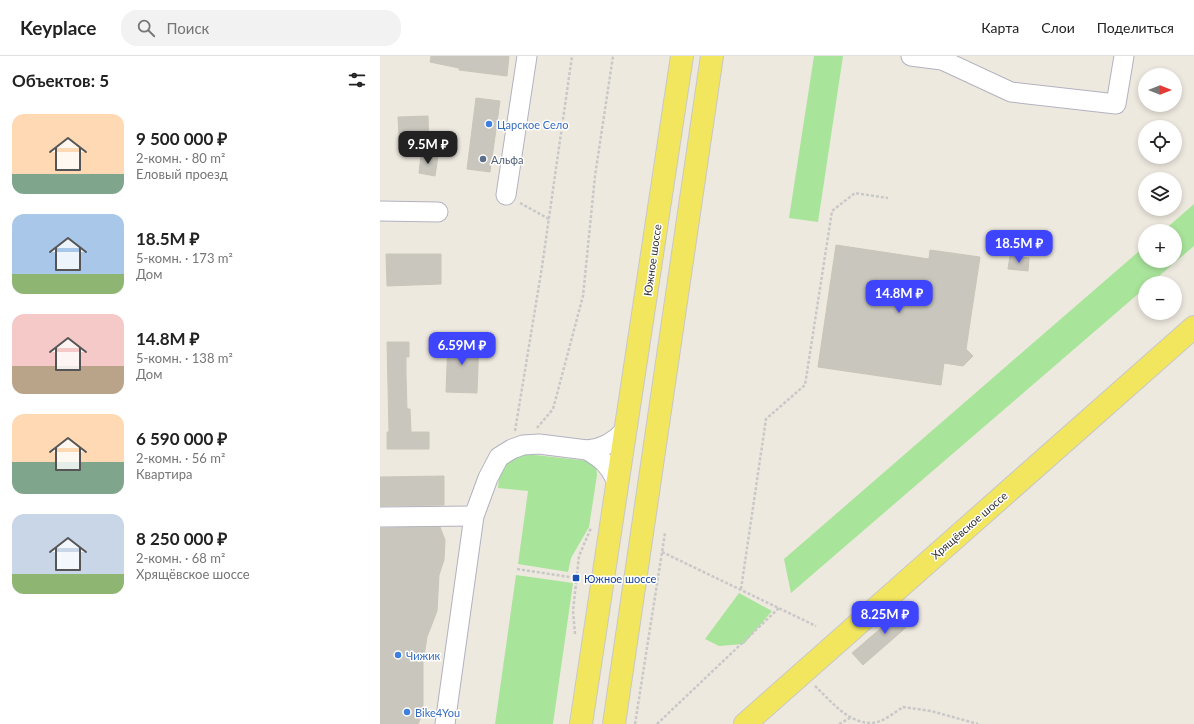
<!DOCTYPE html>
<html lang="ru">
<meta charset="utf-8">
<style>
:root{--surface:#fff;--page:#f2f2f2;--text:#222;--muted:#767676;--line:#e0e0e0;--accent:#3e45fc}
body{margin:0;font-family:Lato,sans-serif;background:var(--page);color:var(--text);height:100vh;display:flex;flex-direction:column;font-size:15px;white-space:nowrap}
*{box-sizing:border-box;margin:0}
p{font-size:13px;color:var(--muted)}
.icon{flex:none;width:22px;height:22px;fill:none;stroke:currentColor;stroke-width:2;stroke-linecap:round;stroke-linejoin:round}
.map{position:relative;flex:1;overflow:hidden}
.side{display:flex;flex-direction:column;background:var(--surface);width:380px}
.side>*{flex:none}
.needle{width:26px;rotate:90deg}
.buttons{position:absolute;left:758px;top:12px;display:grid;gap:8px}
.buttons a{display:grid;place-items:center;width:44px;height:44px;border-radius:50%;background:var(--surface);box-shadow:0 2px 6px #0003;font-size:20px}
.price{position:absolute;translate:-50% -34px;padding:0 9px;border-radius:8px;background:var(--accent);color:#fff;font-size:13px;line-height:26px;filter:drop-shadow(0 1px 2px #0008)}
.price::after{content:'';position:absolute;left:50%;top:24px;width:12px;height:9px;margin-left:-6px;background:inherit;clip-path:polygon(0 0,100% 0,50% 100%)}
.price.selected{background:#222;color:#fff}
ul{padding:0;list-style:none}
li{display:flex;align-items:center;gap:12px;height:100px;padding:0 12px}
li span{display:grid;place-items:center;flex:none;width:112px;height:80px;border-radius:12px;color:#555}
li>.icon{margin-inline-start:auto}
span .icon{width:48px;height:48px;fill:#fffc;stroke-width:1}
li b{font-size:17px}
h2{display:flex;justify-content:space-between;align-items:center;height:48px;padding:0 12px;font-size:17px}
header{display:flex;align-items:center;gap:24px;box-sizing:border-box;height:56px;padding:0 20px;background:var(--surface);border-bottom:1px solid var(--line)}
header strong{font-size:19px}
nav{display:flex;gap:22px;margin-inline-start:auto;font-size:14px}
.search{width:280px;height:36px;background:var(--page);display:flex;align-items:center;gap:10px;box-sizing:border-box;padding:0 14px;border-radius:16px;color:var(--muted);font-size:15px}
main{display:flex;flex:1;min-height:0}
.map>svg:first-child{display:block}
.green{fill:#a9e49b}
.building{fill:#c9c6be;stroke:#c9c6b8}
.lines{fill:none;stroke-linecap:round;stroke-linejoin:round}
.minor-casing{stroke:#b2b2c0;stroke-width:21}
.major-casing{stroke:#c8c8c8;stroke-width:24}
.path{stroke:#c8c8c8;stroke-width:2.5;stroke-dasharray:3 2;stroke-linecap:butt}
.minor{stroke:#fff;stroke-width:19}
.major{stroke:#f2e65f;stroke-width:22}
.shop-dot{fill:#3f7fe0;stroke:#fff;stroke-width:1.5}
.service-dot{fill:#5c6f8a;stroke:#fff;stroke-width:1.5}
.transit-dot{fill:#1a4fb4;stroke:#fff;stroke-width:1.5}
.labels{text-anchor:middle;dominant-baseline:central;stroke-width:3;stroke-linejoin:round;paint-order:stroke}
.shop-label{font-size:11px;fill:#366cbe;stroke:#fff;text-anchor:start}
.service-label{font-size:11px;fill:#4e5e75;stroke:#fff;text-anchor:start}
.street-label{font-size:11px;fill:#2c2c2c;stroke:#fff}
.transit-label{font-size:11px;fill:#164399;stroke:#fff;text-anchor:start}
</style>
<header>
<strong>Keyplace</strong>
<div class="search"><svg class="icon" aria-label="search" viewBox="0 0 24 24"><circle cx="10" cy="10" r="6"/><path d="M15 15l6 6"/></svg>Поиск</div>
<nav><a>Карта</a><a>Слои</a><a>Поделиться</a></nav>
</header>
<main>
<section class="side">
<h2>Объектов: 5<svg class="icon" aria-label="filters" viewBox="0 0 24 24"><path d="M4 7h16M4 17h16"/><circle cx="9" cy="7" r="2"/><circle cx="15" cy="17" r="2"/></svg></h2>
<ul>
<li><span style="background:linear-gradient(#ffd9b3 75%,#7fa58c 0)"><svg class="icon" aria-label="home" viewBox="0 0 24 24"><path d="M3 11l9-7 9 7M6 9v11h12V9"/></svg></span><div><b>9 500 000 ₽</b><p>2-комн. · 80 m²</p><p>Еловый проезд</p></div></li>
<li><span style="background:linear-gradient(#a9c7e8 75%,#8fb573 0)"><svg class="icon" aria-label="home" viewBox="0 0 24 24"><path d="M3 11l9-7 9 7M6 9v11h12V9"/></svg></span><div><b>18.5M ₽</b><p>5-комн. · 173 m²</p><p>Дом</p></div></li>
<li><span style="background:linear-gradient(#f6c9c9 65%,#b9a48a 0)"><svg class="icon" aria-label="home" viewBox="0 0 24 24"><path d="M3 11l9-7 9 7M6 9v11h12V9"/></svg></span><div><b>14.8M ₽</b><p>5-комн. · 138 m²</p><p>Дом</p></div></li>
<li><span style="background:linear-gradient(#ffd9b3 60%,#7fa58c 0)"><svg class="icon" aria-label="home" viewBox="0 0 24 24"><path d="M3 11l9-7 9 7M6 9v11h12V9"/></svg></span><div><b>6 590 000 ₽</b><p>2-комн. · 56 m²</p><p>Квартира</p></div></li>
<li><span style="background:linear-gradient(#c9d6e8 75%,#8fb573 0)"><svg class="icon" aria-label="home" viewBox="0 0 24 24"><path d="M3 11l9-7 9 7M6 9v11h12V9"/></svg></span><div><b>8 250 000 ₽</b><p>2-комн. · 68 m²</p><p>Хрящёвское шоссе</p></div></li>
</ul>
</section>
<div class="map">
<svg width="814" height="668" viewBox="0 0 814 668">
<rect width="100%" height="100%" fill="#eee9df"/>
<g class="green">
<polygon points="434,0 463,0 438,166 409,162"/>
<polygon points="814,148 814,190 771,227 765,227 765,232 411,537 404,503 765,190 765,205 795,205 795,175 783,175"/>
<path d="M 146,398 L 209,405 C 215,409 217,412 217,419 L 209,471 L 191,502 L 188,516 L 138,508 L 148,435 L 118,432 C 120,408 124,405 146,398 Z"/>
<polygon points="136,519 193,527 173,668 115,668"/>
<polygon points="359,537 392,555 364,588 339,590 325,583"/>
</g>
<g class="building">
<polygon points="51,0 129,0 127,20 79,14 79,12 50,6"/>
<polygon points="96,42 120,45 110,116 87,113"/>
<polygon points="48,60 49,96 20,98 18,61"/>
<polygon points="41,98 58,100 55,120 39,117"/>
<polygon points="456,189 549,203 550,194 600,201 586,293 593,300 583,310 564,307 561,329 438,311"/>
<polygon points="6,198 61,198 61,228 7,230"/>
<polygon points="630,200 649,202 648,215 628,213"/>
<polygon points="68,284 99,285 97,337 66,336"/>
<polygon points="7,286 29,286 29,301 26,301 26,319 27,353 30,353 31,376 49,376 49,393 7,393 7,376 9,376"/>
<polygon points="64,420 64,449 0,450 0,421"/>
<polygon points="60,471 65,484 64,504 59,519 57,555 47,581 43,606 43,656 38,668 0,668 0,472"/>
<polygon points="528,549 538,561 483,609 472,597"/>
</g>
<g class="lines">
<defs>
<g id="minor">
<polyline points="531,0 562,4 631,36 736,48 744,0"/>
<polyline points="126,139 147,0"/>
<polyline points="0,155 58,156"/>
<path d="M 207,394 C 223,403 232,412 238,430"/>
<polyline points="0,461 94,460"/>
<polyline points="65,668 94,460 108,422 119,401 132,393 143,389 159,388 207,394 218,392 228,388 237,382 247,372"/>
</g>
<g id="major">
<polyline points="201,668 302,0"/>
<polyline points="234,668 332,0"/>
<polyline points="365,668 814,271"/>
</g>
</defs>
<use href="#minor" class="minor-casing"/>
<use href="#major" class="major-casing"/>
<g class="path">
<polyline points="140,147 169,163"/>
<polyline points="157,372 173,353 203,240 215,120 233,0"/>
<polyline points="135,375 162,211 192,0"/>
<polyline points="282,496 436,570"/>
<polyline points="137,513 196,522"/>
<polyline points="361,533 386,363 425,329 452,155 475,137 508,142"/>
<polyline points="195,578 193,555 199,500 211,472"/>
<path d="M 435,630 C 451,645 466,665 489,667 C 501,668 514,657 523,651 L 551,655 L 598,668"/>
<polyline points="255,668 285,477"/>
<polyline points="277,668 399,552"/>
<polyline points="459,668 470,662"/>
</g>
<use href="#minor" class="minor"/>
<use href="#major" class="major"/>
</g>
<g class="shop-dot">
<circle cx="109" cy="68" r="4"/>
<circle cx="18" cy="599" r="4"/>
<circle cx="27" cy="656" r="4"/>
</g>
<circle class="service-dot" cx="103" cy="103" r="4"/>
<rect class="transit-dot" x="192" y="518" width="8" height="8" rx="2"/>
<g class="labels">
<g class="shop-label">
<text x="117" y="68">Царское Село</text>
<text x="26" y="599">Чижик</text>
<text x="35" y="656">Bike4You</text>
</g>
<g class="service-label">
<text x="111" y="103">Альфа</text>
</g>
<g class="street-label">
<text transform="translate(272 204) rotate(-82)">Южное шоссе</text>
<text transform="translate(589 469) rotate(-41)">Хрящёвское шоссе</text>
</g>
<g class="transit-label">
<text x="204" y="522">Южное шоссе</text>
</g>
</g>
</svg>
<div class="buttons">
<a><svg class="needle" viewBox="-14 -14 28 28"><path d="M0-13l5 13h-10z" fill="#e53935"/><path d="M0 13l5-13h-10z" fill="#767676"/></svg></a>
<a><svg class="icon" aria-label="locate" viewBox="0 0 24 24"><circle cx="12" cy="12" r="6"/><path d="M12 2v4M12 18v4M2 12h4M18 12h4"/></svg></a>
<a><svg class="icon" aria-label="layers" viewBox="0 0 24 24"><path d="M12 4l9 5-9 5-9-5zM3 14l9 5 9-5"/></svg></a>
<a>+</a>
<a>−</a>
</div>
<b class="price selected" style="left:48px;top:109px">9.5M ₽</b>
<b class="price" style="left:639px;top:208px">18.5M ₽</b>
<b class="price" style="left:519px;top:258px">14.8M ₽</b>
<b class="price" style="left:82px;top:310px">6.59M ₽</b>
<b class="price" style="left:505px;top:579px">8.25M ₽</b>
</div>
</main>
